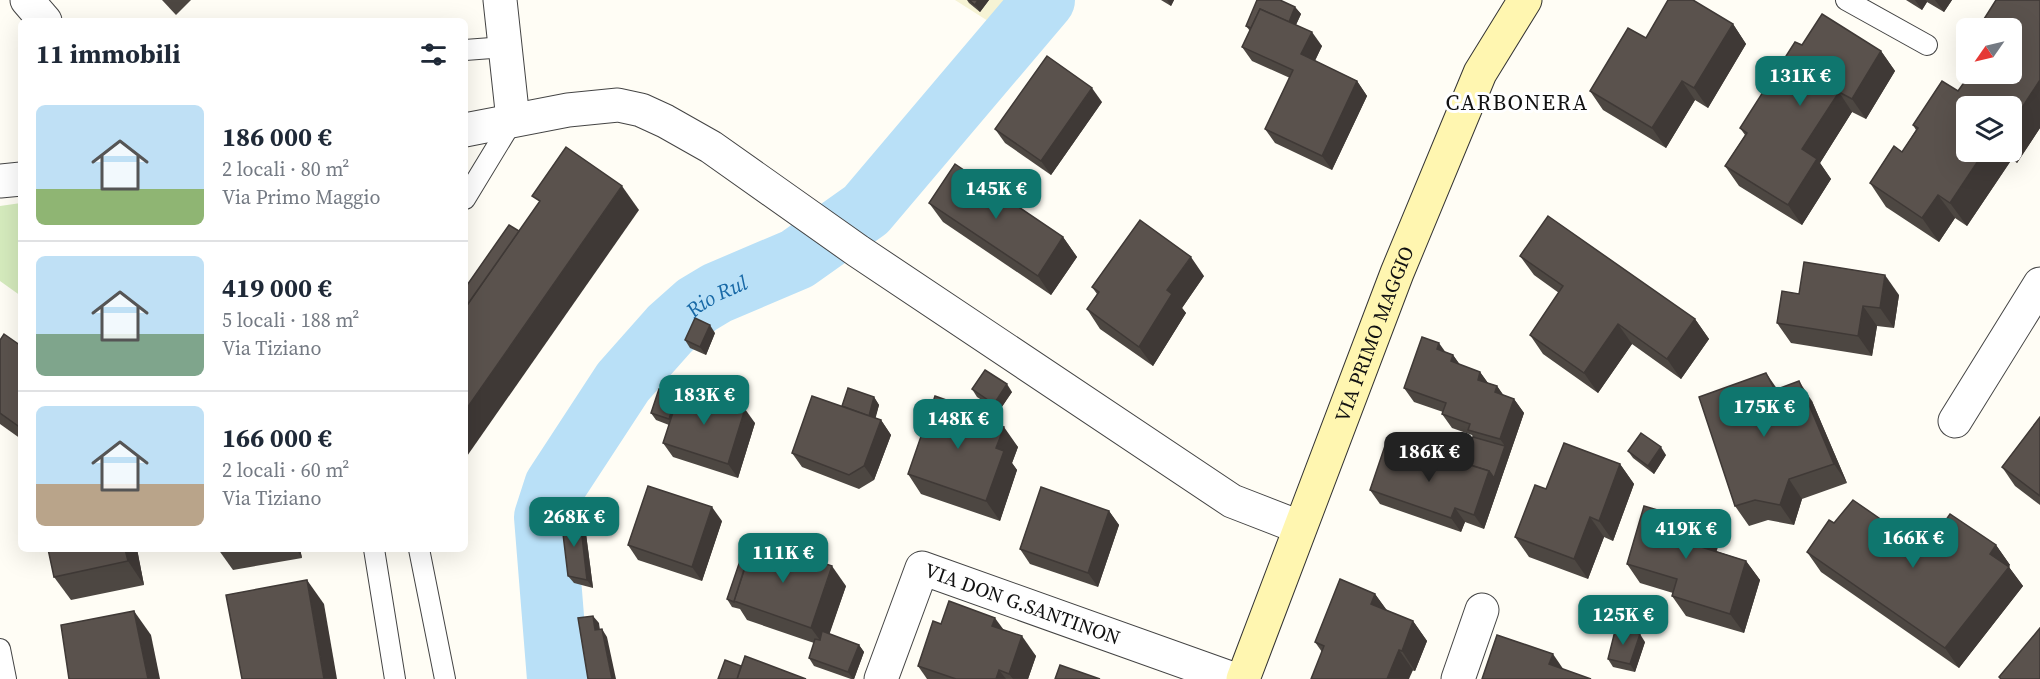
<!DOCTYPE html>
<html lang="it">
<meta charset="utf-8">
<style>
:root{--surface:#fff;--page:#f2f2f3;--text:#1f2937;--muted:#747a83;--line:#e0e1e3;--accent:#0f766e}
body{margin:0;font-family:"Source Serif 4",serif;background:var(--page);color:var(--text);height:100vh;display:flex;flex-direction:column;font-size:22px;white-space:nowrap}
*{box-sizing:border-box;margin:0}
p{font-size:20px;color:var(--muted)}
.icon{flex:none;width:33px;height:33px;fill:none;stroke:currentColor;stroke-width:2;stroke-linecap:round;stroke-linejoin:round}
.map{position:relative;flex:1;overflow:hidden}
.side{position:absolute;left:18px;top:18px;width:450px;height:534px;display:flex;flex-direction:column;background:var(--surface);border-radius:9px;box-shadow:0 6px 24px #0002}
.side>*{flex:none}
.needle{width:39px;rotate:236deg}
.tools{position:absolute;left:1956px;top:18px;display:grid;gap:12px}
.tools a{display:grid;place-items:center;width:66px;height:66px;border-radius:9px;background:var(--surface);box-shadow:0 6px 24px #0002;font-size:30px}
.price{position:absolute;translate:-50% -51px;padding:0 14px;border-radius:12px;background:var(--accent);color:#fff;font-size:20px;line-height:39px;filter:drop-shadow(0 2px 3px #0008)}
.price::after{content:'';position:absolute;left:50%;top:36px;width:18px;height:14px;margin-left:-9px;background:inherit;clip-path:polygon(0 0,100% 0,50% 100%)}
.price.selected{background:#222;color:#fff}
ul{padding:0;list-style:none}
li{display:flex;align-items:center;gap:18px;height:150px;padding:0 18px}
li+li{border-top:2px solid var(--line)}
li span{display:grid;place-items:center;flex:none;width:168px;height:120px;border-radius:9px;color:#555}
li>.icon{margin-inline-start:auto}
span .icon{width:72px;height:72px;fill:#fffc;stroke-width:1}
li b{font-size:26px}
h2{display:flex;justify-content:space-between;align-items:center;height:72px;padding:0 18px;font-size:26px}
.map>svg:first-child{display:block}
.farmland{fill:#f6f3d4}
.green{fill:#d5ebbd}
.lines{fill:none;stroke-linecap:round;stroke-linejoin:round}
.river{stroke:#b9e0f7;stroke-width:62}
.lane-casing{stroke:#444;stroke-width:22}
.street-casing{stroke:#444;stroke-width:35}
.secondary-casing{stroke:#333;stroke-width:35}
.lane{stroke:#fff;stroke-width:20}
.street{stroke:#fff;stroke-width:33}
.secondary{stroke:#fff6b0;stroke-width:33}
.wall{fill:#4d4742;fill-rule:evenodd}
.shaded-wall{fill:#3f3936}
.building{fill:#5a524d;stroke:#3f3936;stroke-width:1.5}
.labels{text-anchor:middle;dominant-baseline:central;stroke-width:6;stroke-linejoin:round;paint-order:stroke}
.street-label{font-size:20px;fill:#111;stroke:#fff}
.water-label{font-size:21px;font-style:italic;fill:#1768a6;stroke:#fff}
.quarter-label{font-size:22px;letter-spacing:1.5px;fill:#111;stroke:#fff}
</style>
<div class="map">
<svg width="2040" height="679" viewBox="0 0 2040 679">
<rect width="100%" height="100%" fill="#fffdf5"/>
<polygon class="farmland" points="955,0 1075,0 1028,52 999,28"/>
<polygon class="green" points="21,203 21,296 0,281 0,206"/>
<g class="lines">
<path class="river" id="s1" d="M 558,679 L 545,517 L 555,486 L 623,382 L 670,329 L 697,305 L 717,293 L 797,259 L 866,210 L 1044,0"/>
<defs>
<g id="lane">
<polyline points="1846,0 1927,45"/>
<polyline points="465,50 505,47"/>
<polyline points="465,199 513,120"/>
<polyline points="374,549 395,679"/>
<polyline points="419,549 445,679"/>
<polyline points="0,649 6,679"/>
</g>
<g id="street">
<polyline points="27,0 45,21"/>
<polyline points="500,0 513,120"/>
<polyline points="465,130 568,110 618,105 641,110 665,121 711,147 858,251 1232,501 1299,527"/>
<polyline points="0,181 21,179"/>
<polyline points="1955,421 2040,284"/>
<path id="s2" d="M 881,679 L 922,568 L 1233,679"/>
<polyline points="1458,679 1482,610"/>
</g>
<g id="secondary">
<path id="s3" d="M 1243,679 L 1397,273 L 1480,73 L 1525,0"/>
</g>
</defs>
<use href="#lane" class="lane-casing"/>
<use href="#street" class="street-casing"/>
<use href="#secondary" class="secondary-casing"/>
<use href="#lane" class="lane"/>
<use href="#street" class="street"/>
<use href="#secondary" class="secondary"/>
</g>
<g class="wall">
<polygon points="162,0 191,0 176,15"/>
<polygon points="967,0 989,0 980,12 969,3"/>
<polygon points="1161,0 1174,0 1171,6"/>
<polygon points="1906,0 1952,0 1944,12 1927,2 1922,10"/>
<path d="M 1996,0 L 2040,0 L 2040,128 L 2017,163 L 2012,159 L 1967,226 L 1955,218 L 1939,242 L 1886,207 L 1870,183 L 1894,146 L 1902,152 L 1916,130 L 1913,125 L 1942,81 L 1958,91 L 1970,74 L 2012,74 L 2012,28 L 1990,28 L 1984,19 ZM 1966,106 L 2012,106 L 2012,152 L 1966,152 Z"/>
<polygon points="1295,7 1301,14 1296,25 1322,46 1315,61 1357,81 1367,96 1332,170 1275,143 1265,129 1290,78 1252,61 1242,47 1250,31 1246,26"/>
<polygon points="1733,24 1746,44 1708,108 1695,100 1666,148 1603,110 1590,91 1646,38"/>
<polygon points="1802,45 1881,51 1895,71 1866,119 1852,112 1820,163 1831,179 1802,225 1739,186 1725,166 1745,135 1740,128"/>
<polygon points="1102,102 1051,175 1005,143 995,129"/>
<polygon points="929,203 1063,237 1077,257 1051,295 943,222"/>
<polygon points="1520,256 1695,319 1709,339 1681,379 1632,344 1598,393 1543,354 1530,335 1559,293 1534,275"/>
<polygon points="1204,276 1182,308 1186,313 1153,366 1100,329 1087,309 1097,294 1092,287"/>
<polygon points="1799,294 1899,295 1894,328 1877,326 1872,356 1791,343 1777,323"/>
<polygon points="715,333 706,355 690,348 685,340"/>
<polygon points="0,340 21,346 21,439 0,424"/>
<polygon points="1445,352 1453,355 1460,365 1480,372 1488,383 1497,386 1503,395 1514,399 1524,413 1484,529 1465,522 1461,532 1380,504 1370,490 1409,447 1419,461 1416,469 1424,471 1454,470 1464,463 1473,437 1472,435 1452,428 1442,414 1443,412 1414,402 1404,388"/>
<polygon points="972,389 1012,392 999,411 977,397"/>
<polygon points="1778,389 1812,401 1847,483 1802,499 1794,525 1768,520 1749,526 1735,506"/>
<polygon points="677,395 678,397 755,423 738,478 673,457 663,443 669,425 656,420 651,413"/>
<polygon points="874,397 879,405 875,418 881,420 891,435 874,480 859,489 802,467 792,453 842,406"/>
<polygon points="983,413 990,423 1018,447 1012,463 1017,470 1000,521 921,494 908,474"/>
<polygon points="2040,417 2040,505 2015,486 2002,467"/>
<polygon points="1628,451 1666,455 1654,474 1633,458"/>
<polygon points="1620,464 1634,484 1613,541 1604,537 1588,579 1529,557 1515,537 1546,489"/>
<polygon points="1109,511 1119,525 1098,587 1030,564 1020,549"/>
<polygon points="580,519 585,526 593,588 574,583 568,576"/>
<polygon points="722,521 702,581 638,560 628,545"/>
<polygon points="1834,523 1925,550 1996,545 2010,565 2008,566 2023,586 1959,668 1821,572 1807,552"/>
<polygon points="1705,524 1719,544 1716,551 1746,561 1760,580 1744,633 1686,616 1672,596 1673,593 1640,583 1627,564"/>
<polygon points="48,549 137,549 144,585 71,600 54,577"/>
<polygon points="218,549 300,549 302,558 233,570"/>
<polygon points="846,586 829,634 859,645 864,652 854,679 851,679 814,666 809,658 814,643 747,620 740,609 732,607 727,599"/>
<polygon points="1375,594 1387,611 1413,621 1427,641 1415,671 1322,652 1315,642"/>
<polygon points="941,624 1004,630 1036,656 1028,679 927,679 918,666"/>
<polygon points="1645,642 1635,672 1613,667 1608,659"/>
</g>
<g class="shaded-wall">
<polygon points="978,0 989,0 980,12 975,5"/>
<polygon points="1167,0 1174,0 1171,6"/>
<polygon points="1915,0 1926,0 1927,2 1922,10"/>
<polygon points="1935,0 1952,0 1944,12"/>
<polygon points="1295,7 1301,14 1292,33 1287,26"/>
<polygon points="1733,24 1746,44 1708,108 1694,88"/>
<polygon points="1312,32 1322,46 1311,68 1301,54"/>
<polygon points="1881,51 1895,71 1866,119 1852,99"/>
<polygon points="2040,80 2040,128 2017,163 2010,152 2012,152 2012,123"/>
<polygon points="1357,81 1367,96 1332,170 1322,156"/>
<polygon points="1682,81 1695,100 1666,148 1652,128"/>
<polygon points="1092,88 1102,102 1051,175 1041,161"/>
<polygon points="1839,92 1852,112 1820,163 1831,179 1802,225 1788,205 1802,149"/>
<polygon points="1984,152 2006,152 2012,159 1967,226 1950,203"/>
<polygon points="622,186 639,210 465,459 465,411"/>
<polygon points="1938,195 1955,218 1939,242 1922,218"/>
<polygon points="1063,237 1077,257 1051,295 1038,276"/>
<polygon points="1191,257 1204,276 1182,308 1186,313 1153,366 1139,347 1167,290"/>
<polygon points="1885,275 1899,295 1894,328 1880,308"/>
<polygon points="1863,306 1877,326 1872,356 1858,336"/>
<polygon points="1695,319 1709,339 1681,379 1667,359"/>
<polygon points="1618,324 1632,344 1598,393 1584,373"/>
<polygon points="710,325 715,333 706,355 700,347"/>
<polygon points="1439,343 1449,357 1437,349"/>
<polygon points="1453,355 1463,369 1451,361"/>
<polygon points="1480,372 1490,386 1478,380"/>
<polygon points="1766,373 1780,393 1775,390"/>
<polygon points="1799,381 1812,401 1847,483 1834,464"/>
<polygon points="1007,384 1012,392 999,411 994,404"/>
<polygon points="1497,386 1507,400 1495,392"/>
<polygon points="677,395 682,403 674,427 669,419"/>
<polygon points="874,397 879,405 873,428 867,420"/>
<polygon points="1514,399 1524,413 1484,529 1474,515 1489,471 1505,446 1500,439"/>
<polygon points="745,409 755,423 738,478 728,464"/>
<polygon points="983,413 997,433 981,420"/>
<polygon points="881,420 891,435 874,480 864,466"/>
<polygon points="1004,427 1018,447 1012,463 1017,470 1000,521 986,501 996,448"/>
<polygon points="1409,447 1419,461 1413,478 1403,464"/>
<polygon points="1661,447 1666,455 1654,474 1648,466"/>
<polygon points="1620,464 1634,484 1613,541 1599,521"/>
<polygon points="1789,479 1802,499 1794,525 1780,505"/>
<polygon points="712,507 722,521 702,581 692,567"/>
<polygon points="1455,508 1465,522 1461,532 1451,518"/>
<polygon points="1109,511 1119,525 1098,587 1088,573"/>
<polygon points="1590,517 1604,537 1588,579 1574,559"/>
<polygon points="580,519 585,526 593,588 587,580"/>
<polygon points="1705,524 1719,544 1712,565 1698,546"/>
<polygon points="1996,545 2010,565 2004,573 2009,567 2023,586 1959,668 1945,648 1990,554"/>
<polygon points="125,549 137,549 144,585 128,561"/>
<polygon points="296,549 300,549 302,558"/>
<polygon points="1746,561 1760,580 1744,633 1730,614"/>
<polygon points="832,566 846,586 825,647 811,628"/>
<polygon points="307,580 324,604 337,679 324,679"/>
<polygon points="1375,594 1389,613 1371,604"/>
<polygon points="134,611 151,635 160,679 148,679"/>
<polygon points="593,616 599,623 601,638 595,630"/>
<polygon points="995,618 1009,637 992,626"/>
<polygon points="1413,621 1427,641 1415,671 1402,651"/>
<polygon points="602,629 607,637 616,679 612,679"/>
<polygon points="1640,634 1645,642 1635,672 1630,664"/>
<polygon points="1022,636 1036,656 1028,679 1013,679 1009,674"/>
<polygon points="859,645 864,652 854,679 853,679 848,672"/>
<polygon points="1399,650 1413,670 1409,679 1387,679"/>
<polygon points="1553,654 1566,673 1549,664"/>
<polygon points="999,670 1006,679 996,679"/>
</g>
<g class="building">
<polygon points="969,0 978,0 975,5"/>
<polygon points="1257,0 1280,0 1295,7 1289,22 1260,9 1251,28 1246,26"/>
<polygon points="1668,0 1693,0 1733,24 1694,88 1682,81 1652,128 1590,91 1628,28 1646,38"/>
<polygon points="1996,0 2040,0 2040,80 2012,123 2012,106 1966,106 1966,152 1984,152 1950,203 1938,195 1922,218 1870,183 1894,146 1902,152 1918,128 1913,125 1942,81 1958,91 1970,74 2012,74 2012,28 1999,28 1984,19"/>
<polygon points="1260,9 1312,32 1301,54 1357,81 1322,156 1265,129 1293,70 1242,47"/>
<polygon points="1822,14 1881,51 1852,99 1839,92 1802,149 1817,159 1788,205 1725,166 1747,133 1740,128 1795,42 1802,45"/>
<polygon points="1047,56 1092,88 1041,161 995,129"/>
<polygon points="566,147 622,186 465,411 465,308 540,201 532,196"/>
<polygon points="955,164 1063,237 1038,276 929,203"/>
<polygon points="1548,216 1695,319 1667,359 1618,324 1584,373 1530,335 1563,286 1520,256"/>
<polygon points="1140,220 1191,257 1167,290 1172,294 1139,347 1087,309 1099,292 1092,287"/>
<polygon points="509,225 519,231 465,308 465,288"/>
<polygon points="1804,262 1885,275 1880,308 1863,306 1858,336 1777,323 1782,291 1799,294"/>
<polygon points="695,318 710,325 700,347 685,340"/>
<polygon points="4,334 21,346 21,428 0,413 0,340"/>
<polygon points="1422,337 1439,343 1437,349 1453,355 1451,361 1480,372 1478,380 1497,386 1495,392 1514,399 1500,439 1468,430 1470,424 1442,414 1446,403 1404,388"/>
<polygon points="985,370 1007,384 994,404 972,389"/>
<polygon points="1766,373 1775,390 1799,381 1834,464 1789,479 1780,505 1755,500 1735,506 1699,397"/>
<polygon points="681,388 745,409 728,464 663,443"/>
<polygon points="848,388 874,397 869,416 842,406"/>
<polygon points="659,389 677,395 669,419 651,413"/>
<polygon points="812,396 881,420 864,466 849,475 792,453"/>
<polygon points="935,396 983,413 981,420 1004,427 996,448 1004,451 986,501 908,474"/>
<polygon points="2040,417 2040,496 2002,467"/>
<polygon points="1641,433 1661,447 1648,466 1628,451"/>
<polygon points="1473,437 1505,446 1494,478 1489,471 1464,463"/>
<polygon points="1387,440 1409,447 1403,464 1424,471 1428,461 1454,470 1457,461 1489,471 1474,515 1455,508 1451,518 1370,490"/>
<polygon points="1564,443 1620,464 1599,521 1590,517 1574,559 1515,537 1535,485 1546,489"/>
<polygon points="648,486 712,507 692,567 628,545"/>
<polygon points="1041,487 1109,511 1088,573 1020,549"/>
<polygon points="1853,500 1925,550 1950,514 1996,545 1990,554 2009,567 1945,648 1807,552 1829,520 1834,523"/>
<polygon points="1644,506 1705,524 1698,546 1746,561 1730,614 1672,596 1677,579 1627,564"/>
<polygon points="561,517 580,519 587,580 568,576"/>
<polygon points="754,540 832,566 811,628 734,601"/>
<polygon points="48,549 125,549 128,561 54,577"/>
<polygon points="742,555 748,557 734,601 734,602 727,599"/>
<polygon points="1340,579 1375,594 1371,604 1413,621 1402,651 1399,650 1387,679 1311,679 1324,646 1315,642"/>
<polygon points="307,580 324,679 242,679 226,595"/>
<polygon points="949,601 995,618 992,626 1022,636 1009,674 999,670 996,679 956,679 918,666 933,621 941,624"/>
<polygon points="134,611 148,679 69,679 61,625"/>
<polygon points="593,616 595,630 602,629 612,679 588,679 578,618"/>
<polygon points="1616,627 1640,634 1630,664 1608,659"/>
<polygon points="2040,628 2040,679 2001,679 1999,677"/>
<polygon points="822,631 859,645 848,672 809,658 815,639 820,640"/>
<polygon points="1497,635 1553,654 1549,664 1591,679 1482,679"/>
<polygon points="745,656 806,679 737,679"/>
<polygon points="725,660 741,666 737,679 718,679"/>
<polygon points="1060,665 1100,679 1055,679"/>
</g>
<g class="labels">
<g class="street-label">
<text stroke="none"><textPath href="#s3" startOffset="369">VIA PRIMO MAGGIO</textPath></text>
<text stroke="none"><textPath href="#s2" startOffset="225">VIA DON G.SANTINON</textPath></text>
</g>
<g class="water-label">
<text stroke="none"><textPath href="#s1" startOffset="448">Rio Rul</textPath></text>
</g>
<g class="quarter-label">
<text x="1517" y="102">CARBONERA</text>
</g>
</g>
</svg>
<div class="tools">
<a><svg class="needle" viewBox="-14 -14 28 28"><path d="M0-13l5 13h-10z" fill="#e53935"/><path d="M0 13l5-13h-10z" fill="#747a83"/></svg></a>
<a><svg class="icon" aria-label="layers" viewBox="0 0 24 24"><path d="M12 4l9 5-9 5-9-5zM3 14l9 5 9-5"/></svg></a>
</div>
<b class="price" style="left:1800px;top:107px">131K €</b>
<b class="price" style="left:996px;top:220px">145K €</b>
<b class="price" style="left:704px;top:426px">183K €</b>
<b class="price" style="left:1764px;top:438px">175K €</b>
<b class="price" style="left:958px;top:450px">148K €</b>
<b class="price selected" style="left:1429px;top:483px">186K €</b>
<b class="price" style="left:574px;top:548px">268K €</b>
<b class="price" style="left:1686px;top:560px">419K €</b>
<b class="price" style="left:1913px;top:569px">166K €</b>
<b class="price" style="left:783px;top:584px">111K €</b>
<b class="price" style="left:1623px;top:646px">125K €</b>
<section class="side">
<h2>11 immobili<svg class="icon" aria-label="filters" viewBox="0 0 24 24"><path d="M4 7h16M4 17h16"/><circle cx="9" cy="7" r="2"/><circle cx="15" cy="17" r="2"/></svg></h2>
<ul>
<li><span style="background:linear-gradient(#bfe0f5 70%,#8fb573 0)"><svg class="icon" aria-label="home" viewBox="0 0 24 24"><path d="M3 11l9-7 9 7M6 9v11h12V9"/></svg></span><div><b>186 000 €</b><p>2 locali · 80 m²</p><p>Via Primo Maggio</p></div></li>
<li><span style="background:linear-gradient(#bfe0f5 65%,#7fa58c 0)"><svg class="icon" aria-label="home" viewBox="0 0 24 24"><path d="M3 11l9-7 9 7M6 9v11h12V9"/></svg></span><div><b>419 000 €</b><p>5 locali · 188 m²</p><p>Via Tiziano</p></div></li>
<li><span style="background:linear-gradient(#bfe0f5 65%,#b9a48a 0)"><svg class="icon" aria-label="home" viewBox="0 0 24 24"><path d="M3 11l9-7 9 7M6 9v11h12V9"/></svg></span><div><b>166 000 €</b><p>2 locali · 60 m²</p><p>Via Tiziano</p></div></li>
</ul>
</section>
</div>
